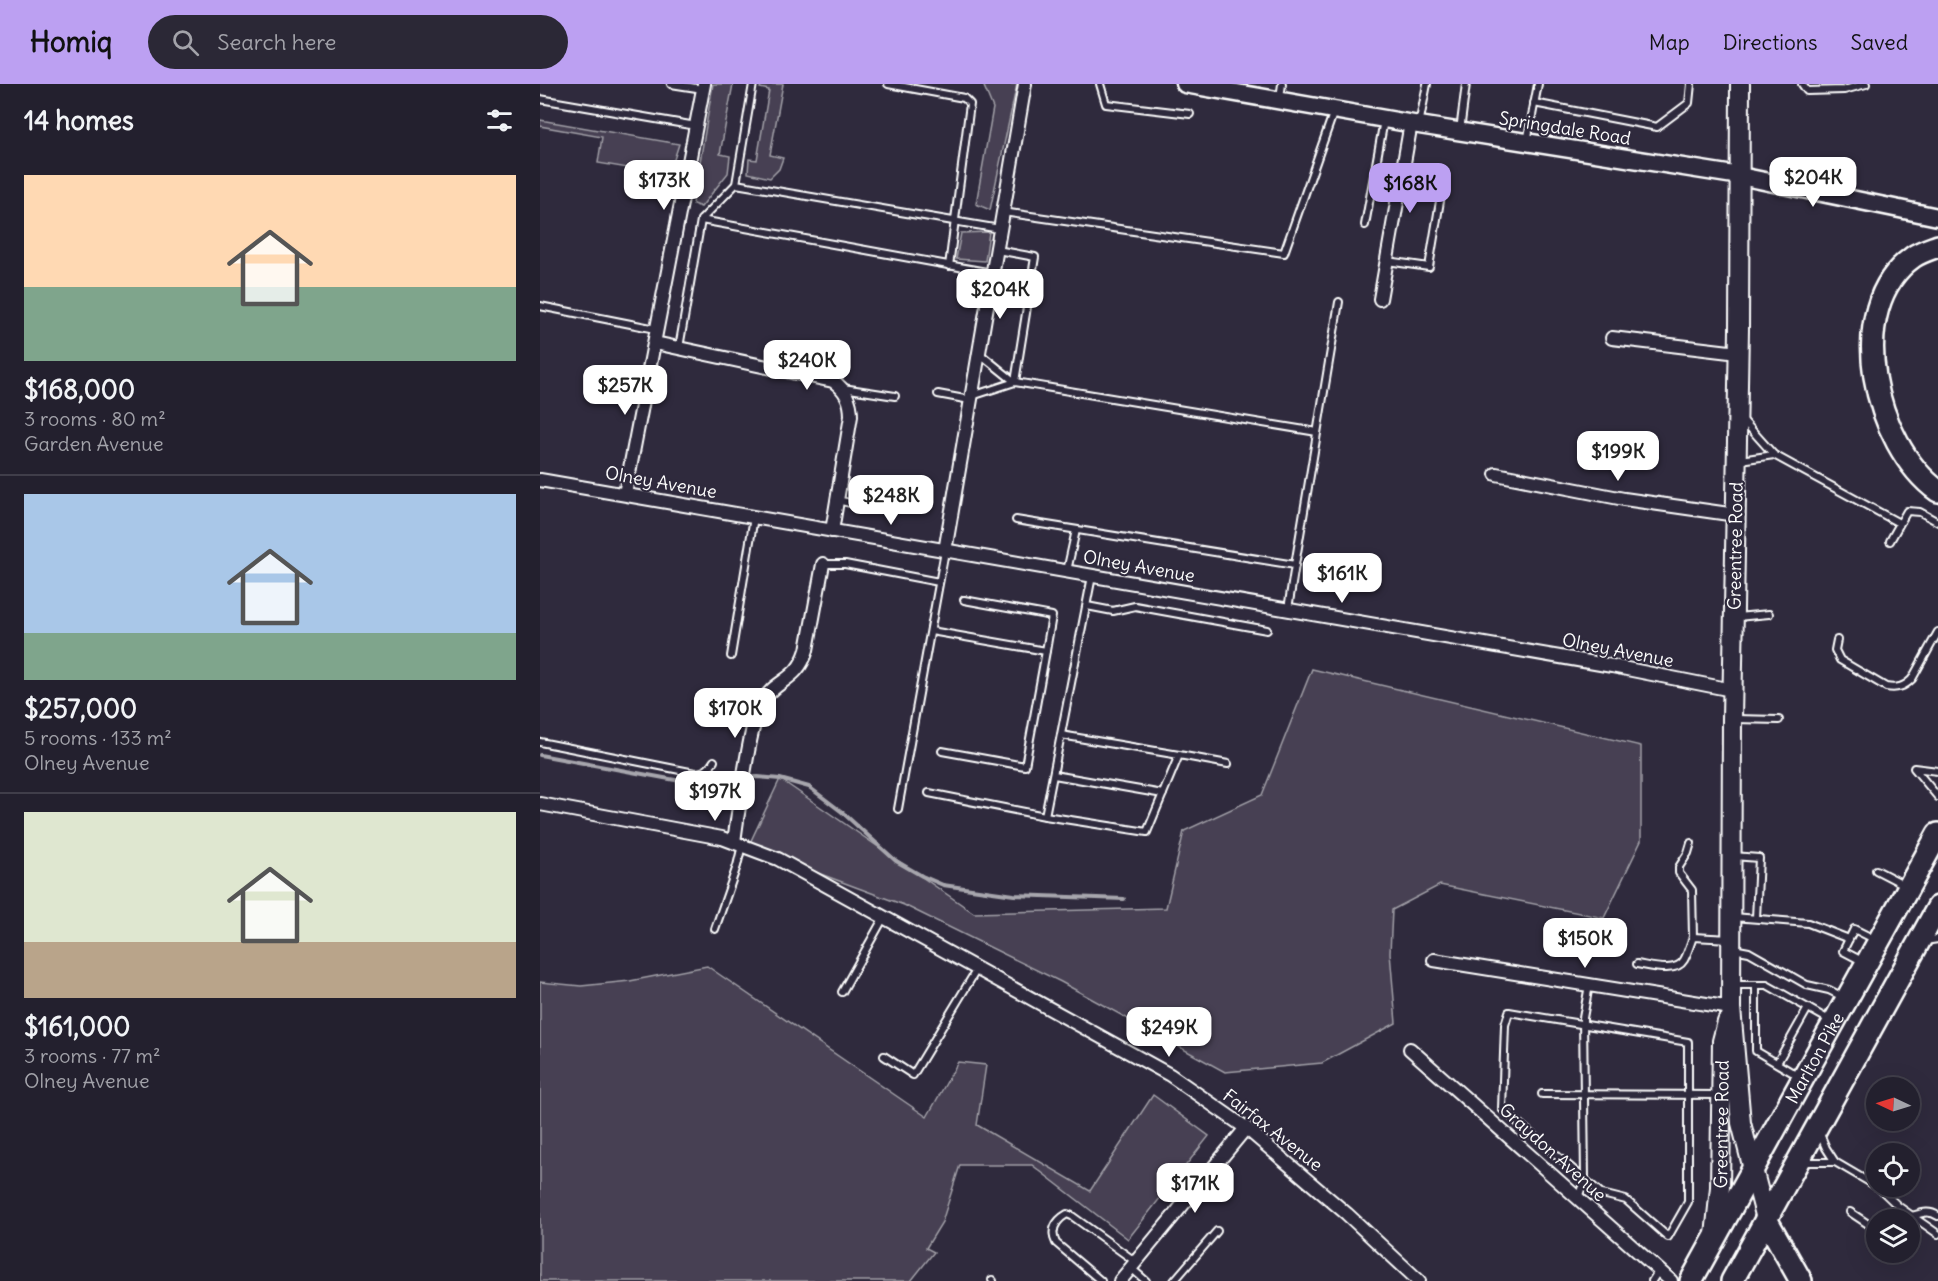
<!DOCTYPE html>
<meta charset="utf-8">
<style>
:root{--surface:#23202e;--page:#2b2836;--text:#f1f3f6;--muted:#a3a3aa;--line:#403e4a;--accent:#bca0f2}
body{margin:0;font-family:Delius,sans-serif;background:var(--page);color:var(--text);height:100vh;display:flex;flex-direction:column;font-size:22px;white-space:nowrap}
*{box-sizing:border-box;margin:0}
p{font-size:20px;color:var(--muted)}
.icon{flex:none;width:33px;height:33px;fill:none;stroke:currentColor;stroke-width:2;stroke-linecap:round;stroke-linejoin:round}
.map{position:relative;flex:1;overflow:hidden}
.side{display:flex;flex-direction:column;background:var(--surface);width:540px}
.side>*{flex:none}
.needle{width:39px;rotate:274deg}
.buttons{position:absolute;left:1326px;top:993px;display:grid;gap:12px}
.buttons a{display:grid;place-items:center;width:54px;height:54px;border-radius:50%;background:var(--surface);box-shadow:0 6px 24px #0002,0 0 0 2px var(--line);font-size:30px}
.price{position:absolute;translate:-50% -51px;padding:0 14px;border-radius:12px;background:#fff;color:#222;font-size:20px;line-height:39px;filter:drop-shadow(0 2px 3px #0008)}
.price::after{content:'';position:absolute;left:50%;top:36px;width:18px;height:14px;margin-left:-9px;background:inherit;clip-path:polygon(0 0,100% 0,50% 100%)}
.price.active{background:var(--accent);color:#111}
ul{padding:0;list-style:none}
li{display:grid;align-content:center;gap:12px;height:318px;padding:0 24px}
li+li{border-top:2px solid var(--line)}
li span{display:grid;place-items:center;height:186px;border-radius:0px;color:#555}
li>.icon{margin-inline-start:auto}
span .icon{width:108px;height:108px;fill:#fffc;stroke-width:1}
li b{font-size:26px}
h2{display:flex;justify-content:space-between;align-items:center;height:72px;padding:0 24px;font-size:26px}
header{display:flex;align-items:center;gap:36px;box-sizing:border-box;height:84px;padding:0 30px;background:var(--accent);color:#111}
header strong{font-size:28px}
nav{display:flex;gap:33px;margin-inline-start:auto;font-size:21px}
.search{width:420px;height:54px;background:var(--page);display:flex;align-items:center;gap:15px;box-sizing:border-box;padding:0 21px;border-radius:33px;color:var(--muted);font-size:22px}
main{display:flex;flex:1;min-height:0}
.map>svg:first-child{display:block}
.green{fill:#464152;stroke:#a2a0a8;stroke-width:1.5}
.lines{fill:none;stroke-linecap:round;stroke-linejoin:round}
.stream{stroke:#a7a6ad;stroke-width:4}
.lane-casing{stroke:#fff;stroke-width:10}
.street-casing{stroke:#fff;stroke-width:16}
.secondary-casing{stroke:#fff;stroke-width:21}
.primary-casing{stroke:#fff;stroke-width:22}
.highway-casing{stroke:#fff;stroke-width:26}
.lane{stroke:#2f2a3d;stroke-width:6}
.street{stroke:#2f2a3d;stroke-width:12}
.secondary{stroke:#2f2a3d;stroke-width:16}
.primary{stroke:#2f2a3d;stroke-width:18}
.highway{stroke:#2f2a3d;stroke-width:21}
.labels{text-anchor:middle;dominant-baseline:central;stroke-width:4.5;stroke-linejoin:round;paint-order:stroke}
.street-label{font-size:18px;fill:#fff;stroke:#2f2a3d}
</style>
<header>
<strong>Homiq</strong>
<div class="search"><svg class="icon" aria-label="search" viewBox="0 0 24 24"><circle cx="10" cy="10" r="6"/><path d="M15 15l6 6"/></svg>Search here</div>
<nav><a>Map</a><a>Directions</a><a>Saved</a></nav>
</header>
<main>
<section class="side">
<h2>14 homes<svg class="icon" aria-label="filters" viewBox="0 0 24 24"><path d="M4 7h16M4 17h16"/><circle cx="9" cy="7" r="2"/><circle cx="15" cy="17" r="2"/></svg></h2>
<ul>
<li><span style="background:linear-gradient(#ffd9b3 60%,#7fa58c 0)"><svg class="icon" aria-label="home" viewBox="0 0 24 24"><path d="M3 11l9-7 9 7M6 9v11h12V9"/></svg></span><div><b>$168,000</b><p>3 rooms · 80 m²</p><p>Garden Avenue</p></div></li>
<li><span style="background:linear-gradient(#a9c7e8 75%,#7fa58c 0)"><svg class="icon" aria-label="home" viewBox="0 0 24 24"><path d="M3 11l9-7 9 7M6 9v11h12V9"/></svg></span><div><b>$257,000</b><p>5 rooms · 133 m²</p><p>Olney Avenue</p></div></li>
<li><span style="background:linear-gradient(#dfe7d0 70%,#b9a48a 0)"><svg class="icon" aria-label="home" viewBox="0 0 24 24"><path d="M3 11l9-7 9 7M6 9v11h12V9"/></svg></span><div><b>$161,000</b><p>3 rooms · 77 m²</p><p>Olney Avenue</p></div></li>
</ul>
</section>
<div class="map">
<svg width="1398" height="1197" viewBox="0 0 1398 1197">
<rect width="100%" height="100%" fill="#2f2a3d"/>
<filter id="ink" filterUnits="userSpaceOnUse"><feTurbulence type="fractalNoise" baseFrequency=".0167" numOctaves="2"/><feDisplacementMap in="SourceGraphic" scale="12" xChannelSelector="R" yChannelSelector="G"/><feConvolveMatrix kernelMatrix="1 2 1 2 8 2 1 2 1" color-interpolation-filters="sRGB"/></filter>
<g filter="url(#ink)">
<g class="green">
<polygon points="173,0 193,0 180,70 190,72 188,89 161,123 153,120"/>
<polygon points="221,0 243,0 230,71 243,74 239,85 230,94 208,89 209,75 217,76 229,6 220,4"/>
<polygon points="443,0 477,0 450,126 436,120 453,24"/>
<polygon points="0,36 139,60 129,91 58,79 62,53 0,42"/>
<polygon points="449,148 445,177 416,175 421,149"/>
<polygon points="772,585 1101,662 1101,757 1064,834 900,801 852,826 850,869 856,939 782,979 685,988 521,898 364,821 208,763 240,695 434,829 626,824 644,747 722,711"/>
<polygon points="167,882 387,1033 418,978 446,981 437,1041 550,1107 613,1011 669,1052 588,1155 492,1081 420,1081 402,1138 386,1164 394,1168 371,1197 0,1197 0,898 41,902 90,897"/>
</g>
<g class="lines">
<polyline class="stream" points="0,671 135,696 218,693 240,695 269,703 302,728 356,777 382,792 403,801 474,811 584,815"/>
<defs>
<g id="lane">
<polyline points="131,0 163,5"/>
<polyline points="348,0 424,14 430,20 409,182"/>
<polyline points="560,0 566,20 650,30"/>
<polyline points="1262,0 1267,7 1304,6 1326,0"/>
<polyline points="740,14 742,0"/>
<polyline points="0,15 156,42"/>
<polyline points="994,19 1117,43 1149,19 1151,0"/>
<polyline points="879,41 887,0"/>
<polyline points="920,47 926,0"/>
<polyline points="987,58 998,0"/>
<polyline points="196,100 460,145"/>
<polyline points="463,128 744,169 794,27"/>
<polyline points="161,136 452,189"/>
<polyline points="825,141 844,36"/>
<polyline points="457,166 495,173 475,298 777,348"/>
<polyline points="847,177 889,183 901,111"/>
<polyline points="0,222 116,245"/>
<polyline points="139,264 161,136 196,100 213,0"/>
<polyline points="439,269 475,298"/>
<polyline points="303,304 355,312"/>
<polyline points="398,310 430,316"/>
<polyline points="432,312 475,298"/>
<polyline points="1201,334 1234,371 1359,439"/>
<polyline points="1200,376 1234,371"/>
<polyline points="297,416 336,425"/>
<polyline points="476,436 755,481 799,218"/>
<polyline points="1350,457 1367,427 1380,428 1398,438"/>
<polyline points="283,480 305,480 399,498"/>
<polyline points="527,487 536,446"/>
<polyline points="552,492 505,732 607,748 639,671 688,680"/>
<polyline points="424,516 512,532 506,567"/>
<polyline points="547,522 573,527 595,522 727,546"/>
<polyline points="748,525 755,481"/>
<polyline points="1197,533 1229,530"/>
<polyline points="391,547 506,567 485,682 402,667"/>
<path d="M 1297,556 L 1295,566 L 1300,576 L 1346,603 C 1357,605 1364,603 1372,595 L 1398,548"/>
<polyline points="191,572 214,433"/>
<polyline points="1195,635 1239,636"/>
<polyline points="521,651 639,671"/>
<path d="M 0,658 L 155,689 C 164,688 169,686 174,677"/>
<polyline points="1398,687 1374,684 1398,713"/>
<polyline points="514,691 623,710"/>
<polyline points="389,709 505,732"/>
<polyline points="358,725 405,467"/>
<polyline points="1151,759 1148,769 1139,783 1139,789 1152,806 1153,853"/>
<polyline points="1193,772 1219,774 1216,834"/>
<polyline points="1336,786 1365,801"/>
<polyline points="1193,833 1268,839 1309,855"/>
<polyline points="175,845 197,782 202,761"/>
<polyline points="1385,857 1398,855"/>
<polyline points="1193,865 1209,868 1267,901 1289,906 1303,913"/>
<polyline points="1322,877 1303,867 1314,845 1336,856"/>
<path d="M 1097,880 C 1110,882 1136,890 1144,876 C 1148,869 1150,861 1153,853 L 1190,855"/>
<polyline points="1193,901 1227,901 1291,937"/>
<polyline points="1216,901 1216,967 1260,993"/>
<polyline points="302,908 344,833"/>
<polygon points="969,928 1148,958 1148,1118 1128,1153 1086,1116 1062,1110 962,1025 965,941"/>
<polyline points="344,972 373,991 437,885"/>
<polyline points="1237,979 1268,924"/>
<polyline points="1002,1010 1180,1011"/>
<polyline points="1280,1050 1286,1064 1295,1078"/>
<polyline points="1263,1078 1295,1078 1336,1102"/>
<polyline points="1337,1102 1358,1122 1398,1150"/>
<polyline points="1038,1114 1045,1094 1043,934 1049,901"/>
<polyline points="1310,1128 1331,1142"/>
<path d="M 1372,1132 C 1382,1129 1389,1126 1398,1132"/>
<polyline points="591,1184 606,1197"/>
<polyline points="452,1196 453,1197"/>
<path d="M 561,1197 L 516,1159 C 510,1147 515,1137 527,1130 L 532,1132 L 596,1178"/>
<polyline points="634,1197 677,1147"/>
<polyline points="1112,1197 1119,1186"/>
</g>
<g id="street">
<polyline points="840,215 871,39"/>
<polyline points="1072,254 1198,269"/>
<path d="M 115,259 L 293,297 C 306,306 311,317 311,332 L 292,447"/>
<polyline points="956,390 1084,415 1196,431"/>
<polyline points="0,396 1072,582 1192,606"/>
<polyline points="85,410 164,0"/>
<polyline points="405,467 485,0"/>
<polyline points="0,720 182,754 238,775 260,787 630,991 706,1044 807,1130 879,1197"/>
<path d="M 194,758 C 199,721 204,684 212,648 C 215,637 217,626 223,617 C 237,594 257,598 267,566 L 283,480"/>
<polyline points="894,876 1191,924"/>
<polyline points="870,965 1131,1197"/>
<polyline points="580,1197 706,1044"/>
</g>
<polyline id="secondary" points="645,0 879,41 1200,92 1398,133"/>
<g id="primary">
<polyline points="1200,0 1199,246 1192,635 1191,924 1201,1039 1226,1135"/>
<path id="s1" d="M 1175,1152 L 1180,1103 L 1182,957 L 1187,938"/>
</g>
<g id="highway">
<path d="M 1398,162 C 1390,165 1380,168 1373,173 C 1301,224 1335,362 1398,407"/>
<polyline points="1226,1135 1261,1197"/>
<path id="s2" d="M 1151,1197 L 1398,750"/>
<polyline points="1192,1197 1398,823"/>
</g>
</defs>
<use href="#lane" class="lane-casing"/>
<use href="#street" class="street-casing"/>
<use href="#secondary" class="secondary-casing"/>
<use href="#primary" class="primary-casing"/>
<use href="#highway" class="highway-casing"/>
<use href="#lane" class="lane"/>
<use href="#street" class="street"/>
<use href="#secondary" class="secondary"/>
<use href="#primary" class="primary"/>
<use href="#highway" class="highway"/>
</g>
</g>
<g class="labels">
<g class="street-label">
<text transform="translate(1025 44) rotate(9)">Springdale Road</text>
<text transform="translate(121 398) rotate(10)">Olney Avenue</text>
<text transform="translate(1195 462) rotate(-89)">Greentree Road</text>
<text transform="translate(599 482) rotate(10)">Olney Avenue</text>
<text transform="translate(1078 566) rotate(11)">Olney Avenue</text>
<text stroke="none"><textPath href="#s2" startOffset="255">Marlton Pike</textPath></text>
<text stroke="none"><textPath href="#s1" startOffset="112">Greentree Road</textPath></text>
<text transform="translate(733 1046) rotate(38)">Fairfax Avenue</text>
<text transform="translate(1013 1068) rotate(42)">Graydon Avenue</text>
</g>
</g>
</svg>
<div class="buttons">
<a><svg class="needle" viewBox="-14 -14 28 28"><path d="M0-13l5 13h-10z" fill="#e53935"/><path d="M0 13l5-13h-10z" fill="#a3a3aa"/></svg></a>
<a><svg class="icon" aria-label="locate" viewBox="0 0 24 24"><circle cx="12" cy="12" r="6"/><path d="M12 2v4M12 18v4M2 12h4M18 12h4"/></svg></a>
<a><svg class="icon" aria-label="layers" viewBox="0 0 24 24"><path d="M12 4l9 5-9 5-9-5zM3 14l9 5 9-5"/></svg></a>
</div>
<b class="price" style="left:1273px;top:124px">$204K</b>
<b class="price" style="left:124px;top:127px">$173K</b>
<b class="price active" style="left:870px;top:130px">$168K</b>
<b class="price" style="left:460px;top:236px">$204K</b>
<b class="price" style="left:267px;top:307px">$240K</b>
<b class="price" style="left:85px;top:332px">$257K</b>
<b class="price" style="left:1078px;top:398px">$199K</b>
<b class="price" style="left:351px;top:442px">$248K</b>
<b class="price" style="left:802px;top:520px">$161K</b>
<b class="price" style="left:195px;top:655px">$170K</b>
<b class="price" style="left:175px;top:738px">$197K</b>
<b class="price" style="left:1045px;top:885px">$150K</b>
<b class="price" style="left:629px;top:974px">$249K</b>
<b class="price" style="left:655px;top:1130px">$171K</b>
</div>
</main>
